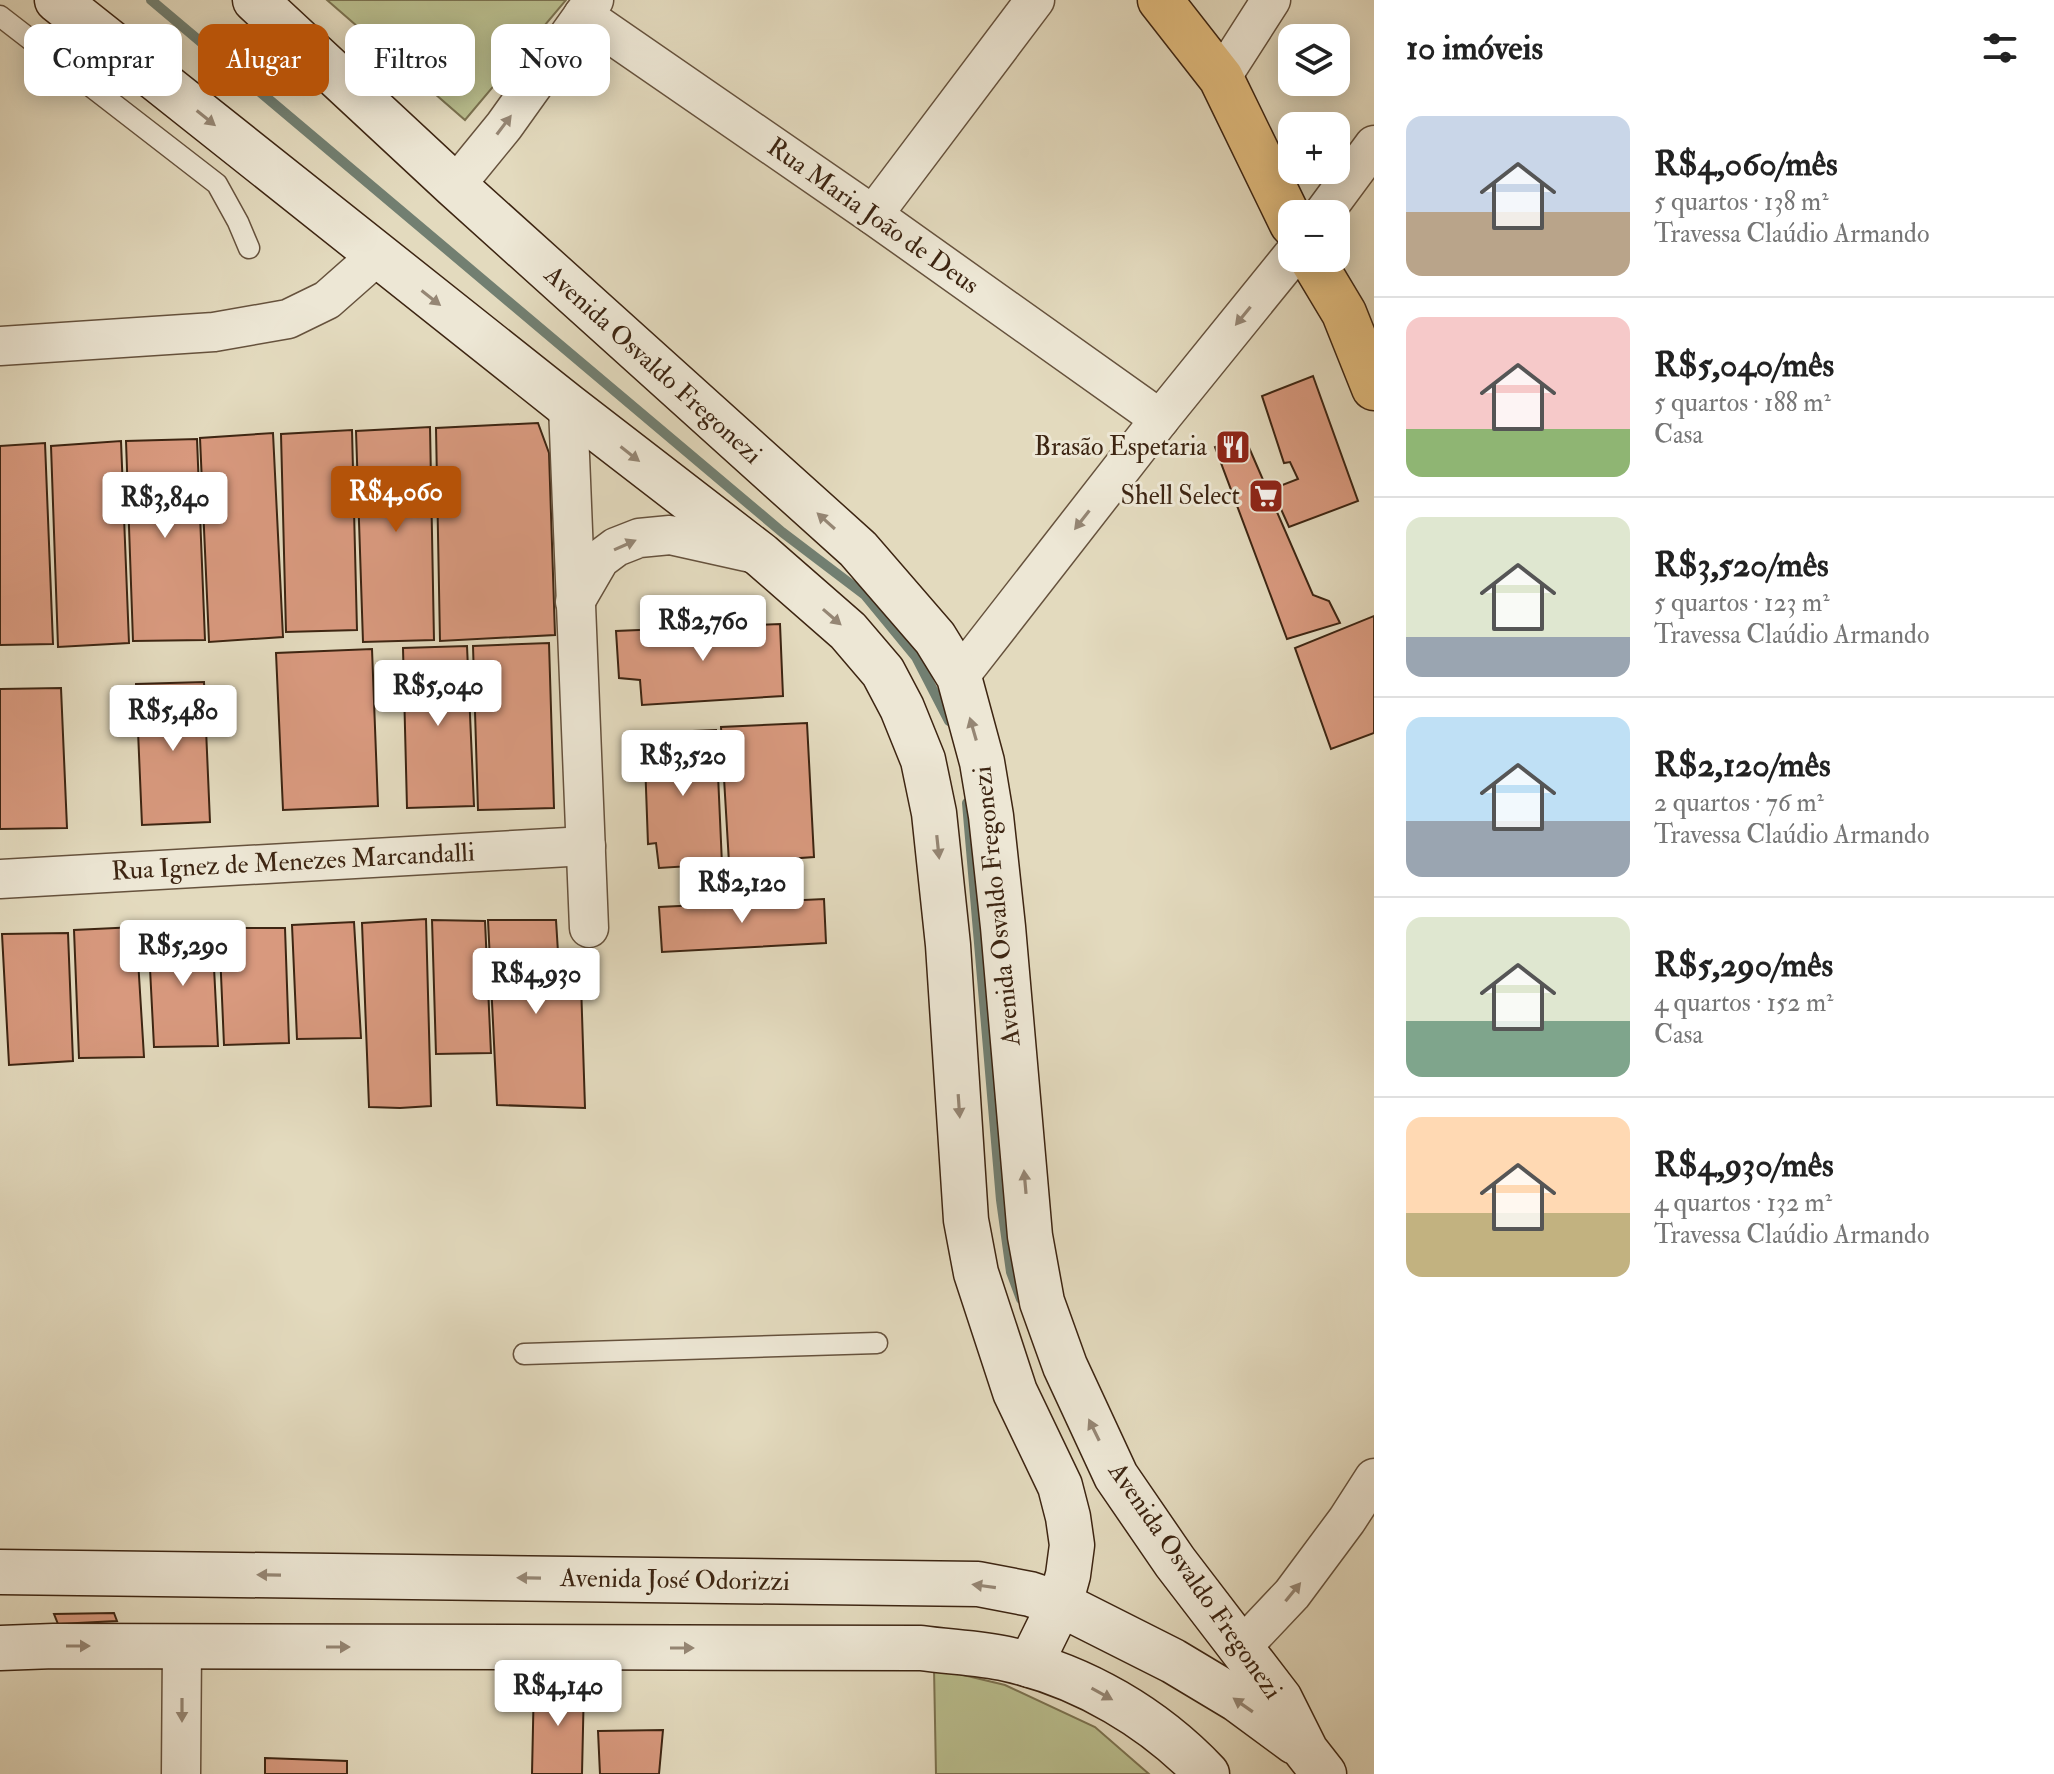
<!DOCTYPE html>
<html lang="pt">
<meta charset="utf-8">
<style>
:root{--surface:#fff;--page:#f6f6f6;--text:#222;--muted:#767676;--line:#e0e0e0;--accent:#b45309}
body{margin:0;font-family:"IM FELL Double Pica",serif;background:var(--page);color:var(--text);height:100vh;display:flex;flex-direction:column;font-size:30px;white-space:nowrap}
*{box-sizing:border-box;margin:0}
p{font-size:26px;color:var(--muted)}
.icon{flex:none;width:44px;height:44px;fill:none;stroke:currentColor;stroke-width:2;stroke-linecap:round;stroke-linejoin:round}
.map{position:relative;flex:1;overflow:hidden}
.drawer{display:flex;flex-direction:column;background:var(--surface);width:680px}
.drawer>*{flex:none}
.banner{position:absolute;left:24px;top:24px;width:760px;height:72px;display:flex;gap:16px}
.controls{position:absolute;left:1278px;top:24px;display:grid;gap:16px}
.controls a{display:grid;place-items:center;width:72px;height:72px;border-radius:16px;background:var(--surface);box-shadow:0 4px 20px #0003;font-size:40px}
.price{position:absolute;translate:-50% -68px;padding:0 18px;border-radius:8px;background:#fff;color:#222;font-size:26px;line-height:52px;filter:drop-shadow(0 2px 4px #0008)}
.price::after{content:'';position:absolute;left:50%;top:48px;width:24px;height:18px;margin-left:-12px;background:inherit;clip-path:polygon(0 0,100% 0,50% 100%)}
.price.on{background:var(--accent);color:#fff}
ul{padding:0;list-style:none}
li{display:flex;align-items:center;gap:24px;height:200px;padding:0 32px}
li+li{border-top:2px solid var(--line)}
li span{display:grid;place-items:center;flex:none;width:224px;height:160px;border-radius:16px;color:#555}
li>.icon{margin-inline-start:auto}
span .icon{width:96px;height:96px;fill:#fffc;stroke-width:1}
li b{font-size:34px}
h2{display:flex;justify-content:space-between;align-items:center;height:96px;padding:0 32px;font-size:34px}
.tag{padding:0 28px;border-radius:16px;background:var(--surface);box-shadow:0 4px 20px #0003;font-size:28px;line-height:72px}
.tag.on{background:var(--accent);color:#fff}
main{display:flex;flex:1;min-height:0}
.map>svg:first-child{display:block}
.green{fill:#b9be8e;stroke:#7b7250;stroke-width:2}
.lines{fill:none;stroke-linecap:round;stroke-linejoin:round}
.stream{stroke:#727f71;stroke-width:10}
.building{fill:#d8997e;stroke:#3d2512;stroke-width:2}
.lane-casing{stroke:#66523d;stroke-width:23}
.street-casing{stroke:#66523d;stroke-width:41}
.secondary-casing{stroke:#3d2512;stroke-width:47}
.primary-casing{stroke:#3d2512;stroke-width:47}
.lane{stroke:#ede7d5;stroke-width:20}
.street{stroke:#ede7d5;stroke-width:38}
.secondary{stroke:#ede7d5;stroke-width:44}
.primary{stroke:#e2bd7f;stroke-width:44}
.oneway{fill:#958674}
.labels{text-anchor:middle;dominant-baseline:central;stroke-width:6;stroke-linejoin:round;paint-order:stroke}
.street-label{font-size:26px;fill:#3d2512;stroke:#ede7d5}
.poi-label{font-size:26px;fill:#3d2512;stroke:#ede7d5;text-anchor:end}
</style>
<main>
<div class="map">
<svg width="1374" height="1774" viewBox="0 0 1374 1774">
<rect width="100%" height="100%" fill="#e3dabe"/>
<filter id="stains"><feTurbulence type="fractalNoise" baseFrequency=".0025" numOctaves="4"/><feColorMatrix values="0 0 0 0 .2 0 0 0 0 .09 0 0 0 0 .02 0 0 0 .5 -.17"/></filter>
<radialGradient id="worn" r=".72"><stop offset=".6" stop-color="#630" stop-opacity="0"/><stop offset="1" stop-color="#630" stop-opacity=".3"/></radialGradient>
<g class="green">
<polygon points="327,0 566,0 465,120"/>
<polygon points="934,1668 1005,1685 1095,1727 1149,1774 936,1774"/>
</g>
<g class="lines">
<g class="stream">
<polyline points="151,0 782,532 865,595 916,657 949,721"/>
<polyline points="967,803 1001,1200 1011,1272 1021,1299"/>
</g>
</g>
<g class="building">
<polygon points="1313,376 1358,501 1289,527 1272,489 1298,479 1290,462 1284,463 1262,396"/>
<polygon points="538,423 549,453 555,635 440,641 436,428"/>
<polygon points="430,427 434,640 363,642 356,431"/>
<polygon points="352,430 357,630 286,632 281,434"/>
<polygon points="273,433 283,637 209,642 200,438"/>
<polygon points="1244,436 1313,595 1329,601 1340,623 1287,639 1215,447"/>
<polygon points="197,439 205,640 133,641 126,441"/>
<polygon points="121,441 129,643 58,647 51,446"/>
<polygon points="45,443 53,644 0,645 0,446"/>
<polygon points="1374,616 1374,733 1331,749 1295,648"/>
<polygon points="780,624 783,696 642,705 640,680 619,678 616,631"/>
<polygon points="549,643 554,808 478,810 473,646"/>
<polygon points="467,646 474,806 407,808 403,648"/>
<polygon points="372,649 378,806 283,810 276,653"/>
<polygon points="204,682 210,822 142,825 136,684"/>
<polygon points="61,688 67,828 0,829 0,689"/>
<polygon points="807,723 814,857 729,863 721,727"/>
<polygon points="716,730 722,864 659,868 656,843 648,844 644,733"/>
<polygon points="824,899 826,943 662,952 659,907"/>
<polygon points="426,919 431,1106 400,1108 369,1107 362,923"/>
<polygon points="432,920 485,921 491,1053 436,1054"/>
<polygon points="488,920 556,920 558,952 580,952 585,1108 497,1105"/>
<polygon points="354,922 361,1038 297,1039 292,925"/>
<polygon points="136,927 144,1057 79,1058 74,930"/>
<polygon points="212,928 218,1046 154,1047 148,929"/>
<polygon points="219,928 285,928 289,1043 224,1045"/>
<polygon points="68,933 73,1061 9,1065 2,934"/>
<polygon points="114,1613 117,1621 58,1624 54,1614"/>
<polygon points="534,1680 584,1684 582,1774 532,1774"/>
<polygon points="663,1730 659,1774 600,1774 598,1731"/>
<polygon points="265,1758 347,1761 347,1774 265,1774"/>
</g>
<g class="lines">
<defs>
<g id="lane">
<polyline points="0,16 217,184 238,222 249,248"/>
<polyline points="524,1354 877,1343"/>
</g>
<g id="street">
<polyline points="583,15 873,215 1160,419"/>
<polyline points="1221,78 1271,0"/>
<polyline points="455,186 504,126 594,0"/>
<polyline points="1323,214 1374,145"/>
<polyline points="873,215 1035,0"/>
<polyline points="0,346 214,332 288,319 327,300 378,255"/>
<polyline points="568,406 589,928"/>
<polyline points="575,602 600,559 616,547 639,538 670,535 760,555"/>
<polyline points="959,677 1160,419 1292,256"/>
<polyline points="0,879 586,846"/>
<polyline points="1240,1649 1292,1594 1347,1520 1374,1478"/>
<polyline points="181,1774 182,1647"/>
</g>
<g id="secondary">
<polyline points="57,0 568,406 761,555 848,631 883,672 902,708 923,760 934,813 948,945 966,1220 976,1273 1015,1392 1060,1486 1068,1517 1072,1545 1068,1575 1060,1604 1030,1665"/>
<polyline points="255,0 455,186 858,549 935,638 959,677 982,762 991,816 1003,927 1030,1236 1042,1302 1065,1366 1116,1476 1175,1562 1280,1699 1306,1751 1324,1774"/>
<polyline points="0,1572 978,1584 1030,1594 1060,1604 1173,1661 1238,1700 1295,1742"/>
<path d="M 0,1648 L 54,1646 L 921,1648 C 949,1652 979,1653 1007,1659 C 1083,1676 1154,1718 1207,1774"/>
</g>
<g id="primary">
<polyline points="1160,0 1221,78 1292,224"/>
<polyline points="1311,258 1344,313 1374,388"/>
</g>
</defs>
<use href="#lane" class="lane-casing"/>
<use href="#street" class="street-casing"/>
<use href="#secondary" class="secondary-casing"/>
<use href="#primary" class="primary-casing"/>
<use href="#lane" class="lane"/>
<use href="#street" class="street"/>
<use href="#secondary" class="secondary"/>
<use href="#primary" class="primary"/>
</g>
<defs><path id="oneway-solid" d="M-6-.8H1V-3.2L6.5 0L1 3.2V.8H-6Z" transform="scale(2)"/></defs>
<g class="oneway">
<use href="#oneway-solid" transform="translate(206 118) rotate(39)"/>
<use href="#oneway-solid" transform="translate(504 125) rotate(-53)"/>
<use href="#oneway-solid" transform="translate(431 298) rotate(38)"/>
<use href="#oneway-solid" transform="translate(1243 316) rotate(129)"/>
<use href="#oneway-solid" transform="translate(630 454) rotate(38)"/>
<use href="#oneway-solid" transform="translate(1082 520) rotate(128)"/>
<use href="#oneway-solid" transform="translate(826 521) rotate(-138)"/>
<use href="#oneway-solid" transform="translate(625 545) rotate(-24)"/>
<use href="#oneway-solid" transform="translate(832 617) rotate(41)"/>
<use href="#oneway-solid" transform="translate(973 729) rotate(-106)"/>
<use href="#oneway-solid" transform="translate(938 847) rotate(84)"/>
<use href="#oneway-solid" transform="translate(959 1106) rotate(86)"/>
<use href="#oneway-solid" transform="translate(1025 1182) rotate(-95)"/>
<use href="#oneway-solid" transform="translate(1094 1430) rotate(-116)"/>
<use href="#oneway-solid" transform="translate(269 1575) rotate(-179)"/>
<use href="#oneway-solid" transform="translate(529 1578) rotate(-179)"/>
<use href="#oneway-solid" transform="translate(984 1586) rotate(-172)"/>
<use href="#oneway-solid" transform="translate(1293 1592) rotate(-51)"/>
<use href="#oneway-solid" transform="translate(78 1646)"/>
<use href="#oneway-solid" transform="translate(338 1647)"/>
<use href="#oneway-solid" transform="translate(682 1648)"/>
<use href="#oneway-solid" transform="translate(1102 1694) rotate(29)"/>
<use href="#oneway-solid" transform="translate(1243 1705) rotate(-145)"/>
<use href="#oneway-solid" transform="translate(182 1710) rotate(90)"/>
</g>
<defs>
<symbol id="restaurant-square" viewBox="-11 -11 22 22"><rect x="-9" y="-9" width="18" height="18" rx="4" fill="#8f2418" stroke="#ede7d5"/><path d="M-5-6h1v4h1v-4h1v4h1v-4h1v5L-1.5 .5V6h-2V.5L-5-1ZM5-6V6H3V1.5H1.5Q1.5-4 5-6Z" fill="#fff"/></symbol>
<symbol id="supermarket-square" viewBox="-11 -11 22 22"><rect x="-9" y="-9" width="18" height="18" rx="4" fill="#8f2418" stroke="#ede7d5"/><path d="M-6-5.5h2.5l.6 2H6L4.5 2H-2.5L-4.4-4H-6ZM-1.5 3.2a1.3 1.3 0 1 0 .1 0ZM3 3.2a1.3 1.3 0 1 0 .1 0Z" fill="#fff"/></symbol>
</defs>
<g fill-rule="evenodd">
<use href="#restaurant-square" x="1213" y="427" width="40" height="40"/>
<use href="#supermarket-square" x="1246" y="476" width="40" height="40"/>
</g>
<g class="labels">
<g class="street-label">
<text transform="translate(873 216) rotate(35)">Rua Maria João de Deus</text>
<text transform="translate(653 365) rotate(42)">Avenida Osvaldo Fregonezi</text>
<text transform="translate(293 862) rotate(-3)">Rua Ignez de Menezes Marcandalli</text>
<text transform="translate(997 906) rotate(-96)">Avenida Osvaldo Fregonezi</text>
<text transform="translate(675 1580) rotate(1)">Avenida José Odorizzi</text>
<text transform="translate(1195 1581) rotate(55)">Avenida Osvaldo Fregonezi</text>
</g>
<g class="poi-label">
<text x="1207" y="447">Brasão Espetaria</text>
<text x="1240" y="496">Shell Select</text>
</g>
</g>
<rect width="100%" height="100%" filter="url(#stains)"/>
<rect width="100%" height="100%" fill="url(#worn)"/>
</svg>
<div class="controls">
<a><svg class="icon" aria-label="layers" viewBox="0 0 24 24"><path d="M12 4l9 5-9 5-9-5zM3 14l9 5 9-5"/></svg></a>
<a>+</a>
<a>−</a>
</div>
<b class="price on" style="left:396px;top:534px">R$4,060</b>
<b class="price" style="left:165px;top:540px">R$3,840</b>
<b class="price" style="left:703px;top:663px">R$2,760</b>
<b class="price" style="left:438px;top:728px">R$5,040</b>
<b class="price" style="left:173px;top:753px">R$5,480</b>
<b class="price" style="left:683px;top:798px">R$3,520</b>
<b class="price" style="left:742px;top:925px">R$2,120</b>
<b class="price" style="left:183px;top:988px">R$5,290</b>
<b class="price" style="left:536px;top:1016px">R$4,930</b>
<b class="price" style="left:558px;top:1728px">R$4,140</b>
<div class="banner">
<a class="tag">Comprar</a>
<a class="tag on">Alugar</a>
<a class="tag">Filtros</a>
<a class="tag">Novo</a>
</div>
</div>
<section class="drawer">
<h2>10 imóveis<svg class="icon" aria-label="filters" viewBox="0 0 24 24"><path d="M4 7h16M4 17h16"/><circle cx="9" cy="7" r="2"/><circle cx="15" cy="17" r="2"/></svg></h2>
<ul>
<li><span style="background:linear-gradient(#c9d6e8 60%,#b9a48a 0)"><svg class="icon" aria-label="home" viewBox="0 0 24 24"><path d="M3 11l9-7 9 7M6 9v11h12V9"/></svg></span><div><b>R$4,060/mês</b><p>5 quartos · 138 m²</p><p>Travessa Claúdio Armando</p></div></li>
<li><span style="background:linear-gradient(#f6c9c9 70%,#8fb573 0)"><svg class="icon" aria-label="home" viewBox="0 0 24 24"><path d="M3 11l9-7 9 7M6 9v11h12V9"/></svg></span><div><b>R$5,040/mês</b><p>5 quartos · 188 m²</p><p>Casa</p></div></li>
<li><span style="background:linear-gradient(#dfe7d0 75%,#9aa5b1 0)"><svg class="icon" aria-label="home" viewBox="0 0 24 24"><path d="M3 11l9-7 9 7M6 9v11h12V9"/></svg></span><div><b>R$3,520/mês</b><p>5 quartos · 123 m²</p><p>Travessa Claúdio Armando</p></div></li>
<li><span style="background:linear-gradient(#bfe0f5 65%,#9aa5b1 0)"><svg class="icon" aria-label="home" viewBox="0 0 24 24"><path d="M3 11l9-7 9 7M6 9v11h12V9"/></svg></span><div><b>R$2,120/mês</b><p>2 quartos · 76 m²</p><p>Travessa Claúdio Armando</p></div></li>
<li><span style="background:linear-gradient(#dfe7d0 65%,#7fa58c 0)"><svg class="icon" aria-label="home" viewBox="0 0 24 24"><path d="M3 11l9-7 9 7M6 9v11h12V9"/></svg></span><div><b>R$5,290/mês</b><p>4 quartos · 152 m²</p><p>Casa</p></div></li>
<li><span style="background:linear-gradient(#ffd9b3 60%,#c2b280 0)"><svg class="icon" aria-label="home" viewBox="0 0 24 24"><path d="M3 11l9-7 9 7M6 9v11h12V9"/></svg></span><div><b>R$4,930/mês</b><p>4 quartos · 132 m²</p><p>Travessa Claúdio Armando</p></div></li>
</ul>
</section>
</main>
